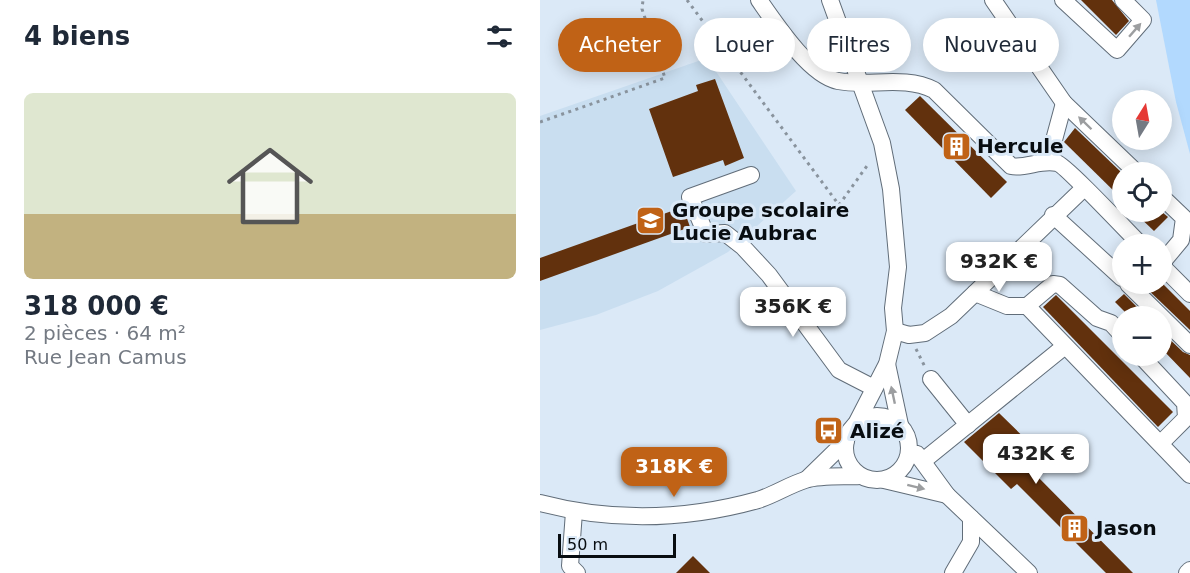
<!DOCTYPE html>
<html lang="fr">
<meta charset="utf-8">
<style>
:root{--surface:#fff;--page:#f6f6f7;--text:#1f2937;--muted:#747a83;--accent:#c06216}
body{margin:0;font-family:"DejaVu Sans",sans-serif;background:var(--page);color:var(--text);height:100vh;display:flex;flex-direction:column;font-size:22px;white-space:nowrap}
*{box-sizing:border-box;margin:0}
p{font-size:20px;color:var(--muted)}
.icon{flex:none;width:33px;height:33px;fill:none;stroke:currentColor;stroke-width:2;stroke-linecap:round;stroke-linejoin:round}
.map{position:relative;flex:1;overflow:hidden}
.sheet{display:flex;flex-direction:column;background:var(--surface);width:540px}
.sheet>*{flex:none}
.banner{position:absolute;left:18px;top:18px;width:542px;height:54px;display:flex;gap:12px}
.needle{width:39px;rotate:11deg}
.controls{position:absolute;left:572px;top:90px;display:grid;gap:12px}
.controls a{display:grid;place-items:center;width:60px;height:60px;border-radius:50%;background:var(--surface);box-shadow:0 3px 15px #0003;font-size:30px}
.scale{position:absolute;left:18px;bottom:15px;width:118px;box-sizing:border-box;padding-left:6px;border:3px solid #080d11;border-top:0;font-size:16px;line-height:21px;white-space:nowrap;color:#080d11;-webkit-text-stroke:4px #dbe9f7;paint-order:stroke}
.price{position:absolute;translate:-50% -51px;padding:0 14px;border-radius:12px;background:#fff;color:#222;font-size:20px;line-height:39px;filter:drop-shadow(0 2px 3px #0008)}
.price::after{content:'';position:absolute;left:50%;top:36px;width:18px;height:14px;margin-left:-9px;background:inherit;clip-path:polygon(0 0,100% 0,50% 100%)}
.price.on{background:var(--accent);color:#fff}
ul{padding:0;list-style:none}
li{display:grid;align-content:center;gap:12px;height:318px;padding:0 24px}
li span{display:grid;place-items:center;height:186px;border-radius:9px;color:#555}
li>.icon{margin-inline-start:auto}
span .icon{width:108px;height:108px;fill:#fffc;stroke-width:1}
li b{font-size:26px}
h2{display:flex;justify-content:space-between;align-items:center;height:72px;padding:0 24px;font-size:26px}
.pill{padding:0 21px;border-radius:27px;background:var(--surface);box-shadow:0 3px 15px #0003;font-size:21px;line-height:54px}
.pill.on{background:var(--accent);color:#fff}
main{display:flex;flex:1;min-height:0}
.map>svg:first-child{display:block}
.built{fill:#c9def0}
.green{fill:#b2d9fe}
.building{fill:#62310d}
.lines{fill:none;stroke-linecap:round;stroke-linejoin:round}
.minor-casing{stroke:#616d79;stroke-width:18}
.path{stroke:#89939d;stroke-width:3;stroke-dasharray:3 4.5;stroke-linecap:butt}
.minor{stroke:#fff;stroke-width:16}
.oneway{fill:#9c9ea0}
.labels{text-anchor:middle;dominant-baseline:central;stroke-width:6;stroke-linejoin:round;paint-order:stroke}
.poi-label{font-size:20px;font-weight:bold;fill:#080d11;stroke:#dbe9f7;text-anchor:start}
</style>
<main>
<section class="sheet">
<h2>4 biens<svg class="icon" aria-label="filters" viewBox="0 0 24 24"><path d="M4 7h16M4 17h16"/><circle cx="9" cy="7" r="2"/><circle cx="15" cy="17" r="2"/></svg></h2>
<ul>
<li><span style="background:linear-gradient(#dfe7d0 65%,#c2b280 0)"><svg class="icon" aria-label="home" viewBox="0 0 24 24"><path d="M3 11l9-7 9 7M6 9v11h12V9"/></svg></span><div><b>318 000 €</b><p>2 pièces · 64 m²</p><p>Rue Jean Camus</p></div></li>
</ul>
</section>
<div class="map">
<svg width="650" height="573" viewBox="0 0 650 573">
<rect width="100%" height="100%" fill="#dbe9f7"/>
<polygon class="built" points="167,58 256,191 188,252 118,291 56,315 0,330 0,116"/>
<polygon class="green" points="616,0 650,0 650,154 636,102"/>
<g class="building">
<polygon points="541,0 572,0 589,21 576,35"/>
<polygon points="175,79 204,158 185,166 183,160 133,177 109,109 158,91 156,85"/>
<polygon points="380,96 467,182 451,198 365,110"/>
<polygon points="535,128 582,173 582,199 524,142"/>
<polygon points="143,207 150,227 0,281 0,258"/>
<polygon points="594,212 622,212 628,217 614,231"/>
<polygon points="602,284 623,284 650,311 650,330"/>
<polygon points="584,294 606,316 589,316 575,302"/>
<polygon points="516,295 633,412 618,427 503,307"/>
<polygon points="621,331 643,352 650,355 650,378 621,348"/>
<polygon points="459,413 506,459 493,472 593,573 566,573 477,484 471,489 424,442"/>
<polygon points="153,556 170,573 136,573"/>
</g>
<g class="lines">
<defs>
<g id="minor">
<path d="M 219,0 C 235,23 270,76 298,81 C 330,87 364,75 394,90 L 471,166 C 486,169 501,159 517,163 C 525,165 589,233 600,244"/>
<polyline points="290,0 342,143 351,189 358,267 353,308 355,331 347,364 316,424"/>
<polyline points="453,0 524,103 596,172"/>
<polyline points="523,0 577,50 603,20 583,0"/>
<polyline points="508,162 524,103"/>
<polyline points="211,175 150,197 166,234 185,233 203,247 229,275 299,370 334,388"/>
<polyline points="621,196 644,218 641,240 621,264"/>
<polyline points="513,215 582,278"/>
<polyline points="621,265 650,294"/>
<polyline points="588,284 650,345"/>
<polyline points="435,293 467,306 487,306 650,475"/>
<polyline points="487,306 513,284 520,285 557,318 571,323 582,335"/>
<polyline points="355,331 369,335 385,333 411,316 543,189"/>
<polyline points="601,356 645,403 646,418 621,443"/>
<polyline points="347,364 360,425"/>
<polyline points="391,379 428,425"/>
<circle cx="337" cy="448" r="32"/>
<polyline points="377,454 407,495 489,573"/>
<polyline points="383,461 525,346"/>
<polyline points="267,479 306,441"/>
<polyline points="344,480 407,495"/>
<path d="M 0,503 C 72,522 146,520 218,500 C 234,495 249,485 265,480 C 281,475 303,477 320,476"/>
<polyline points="34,512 30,566 37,573"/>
<polyline points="413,573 431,542 431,518"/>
<polyline points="647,573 650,570"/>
</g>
</defs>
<use href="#minor" class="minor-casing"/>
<g class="path">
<polyline points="147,0 299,205 329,163"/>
<polyline points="0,122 125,78 102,9 103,0"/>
<polyline points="376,349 385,367"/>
</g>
<use href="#minor" class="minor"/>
</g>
<defs><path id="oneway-solid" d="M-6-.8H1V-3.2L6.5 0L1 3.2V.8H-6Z" transform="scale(1.5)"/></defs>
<g class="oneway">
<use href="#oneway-solid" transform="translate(595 30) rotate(-49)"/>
<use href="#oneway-solid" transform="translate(545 123) rotate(-136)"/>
<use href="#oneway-solid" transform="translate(353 395) rotate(-102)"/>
<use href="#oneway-solid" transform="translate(376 487) rotate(14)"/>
</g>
<defs>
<symbol id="building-square" viewBox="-11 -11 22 22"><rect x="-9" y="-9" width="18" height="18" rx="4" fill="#c06216" stroke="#dbe9f7"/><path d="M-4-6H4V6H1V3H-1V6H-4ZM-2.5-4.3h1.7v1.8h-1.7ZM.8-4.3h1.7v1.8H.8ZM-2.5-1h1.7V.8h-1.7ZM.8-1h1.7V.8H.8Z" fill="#fff"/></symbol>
<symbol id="school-square" viewBox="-11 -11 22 22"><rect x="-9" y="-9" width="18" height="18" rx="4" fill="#c06216" stroke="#dbe9f7"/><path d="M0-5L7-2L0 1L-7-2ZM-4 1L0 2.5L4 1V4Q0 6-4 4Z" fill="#fff"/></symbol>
<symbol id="bus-square" viewBox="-11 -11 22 22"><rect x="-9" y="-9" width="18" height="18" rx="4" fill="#c06216" stroke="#dbe9f7"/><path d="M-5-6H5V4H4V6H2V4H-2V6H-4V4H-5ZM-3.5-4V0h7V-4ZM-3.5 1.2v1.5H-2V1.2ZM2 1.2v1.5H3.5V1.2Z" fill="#fff"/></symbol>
</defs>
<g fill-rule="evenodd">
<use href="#building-square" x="400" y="130" width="33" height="33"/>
<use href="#school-square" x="94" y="204" width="33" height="33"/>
<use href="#bus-square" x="272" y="414" width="33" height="33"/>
<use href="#building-square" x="518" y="512" width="33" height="33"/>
</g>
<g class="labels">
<g class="poi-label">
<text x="437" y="146">Hercule</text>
<text x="132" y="210">Groupe scolaire<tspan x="132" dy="23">Lucie Aubrac</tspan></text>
<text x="310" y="431">Alizé</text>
<text x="556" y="528">Jason</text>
</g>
</g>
</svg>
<div class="controls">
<a><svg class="needle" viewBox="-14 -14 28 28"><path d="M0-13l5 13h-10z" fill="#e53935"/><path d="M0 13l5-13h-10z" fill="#747a83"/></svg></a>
<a><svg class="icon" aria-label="locate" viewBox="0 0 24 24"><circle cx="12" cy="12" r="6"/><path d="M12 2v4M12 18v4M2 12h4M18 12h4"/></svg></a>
<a>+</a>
<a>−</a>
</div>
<div class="scale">50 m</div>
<b class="price" style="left:459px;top:293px">932K €</b>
<b class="price" style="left:253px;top:338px">356K €</b>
<b class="price" style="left:496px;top:485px">432K €</b>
<b class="price on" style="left:134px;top:498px">318K €</b>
<div class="banner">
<a class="pill on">Acheter</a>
<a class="pill">Louer</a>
<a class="pill">Filtres</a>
<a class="pill">Nouveau</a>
</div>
</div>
</main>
